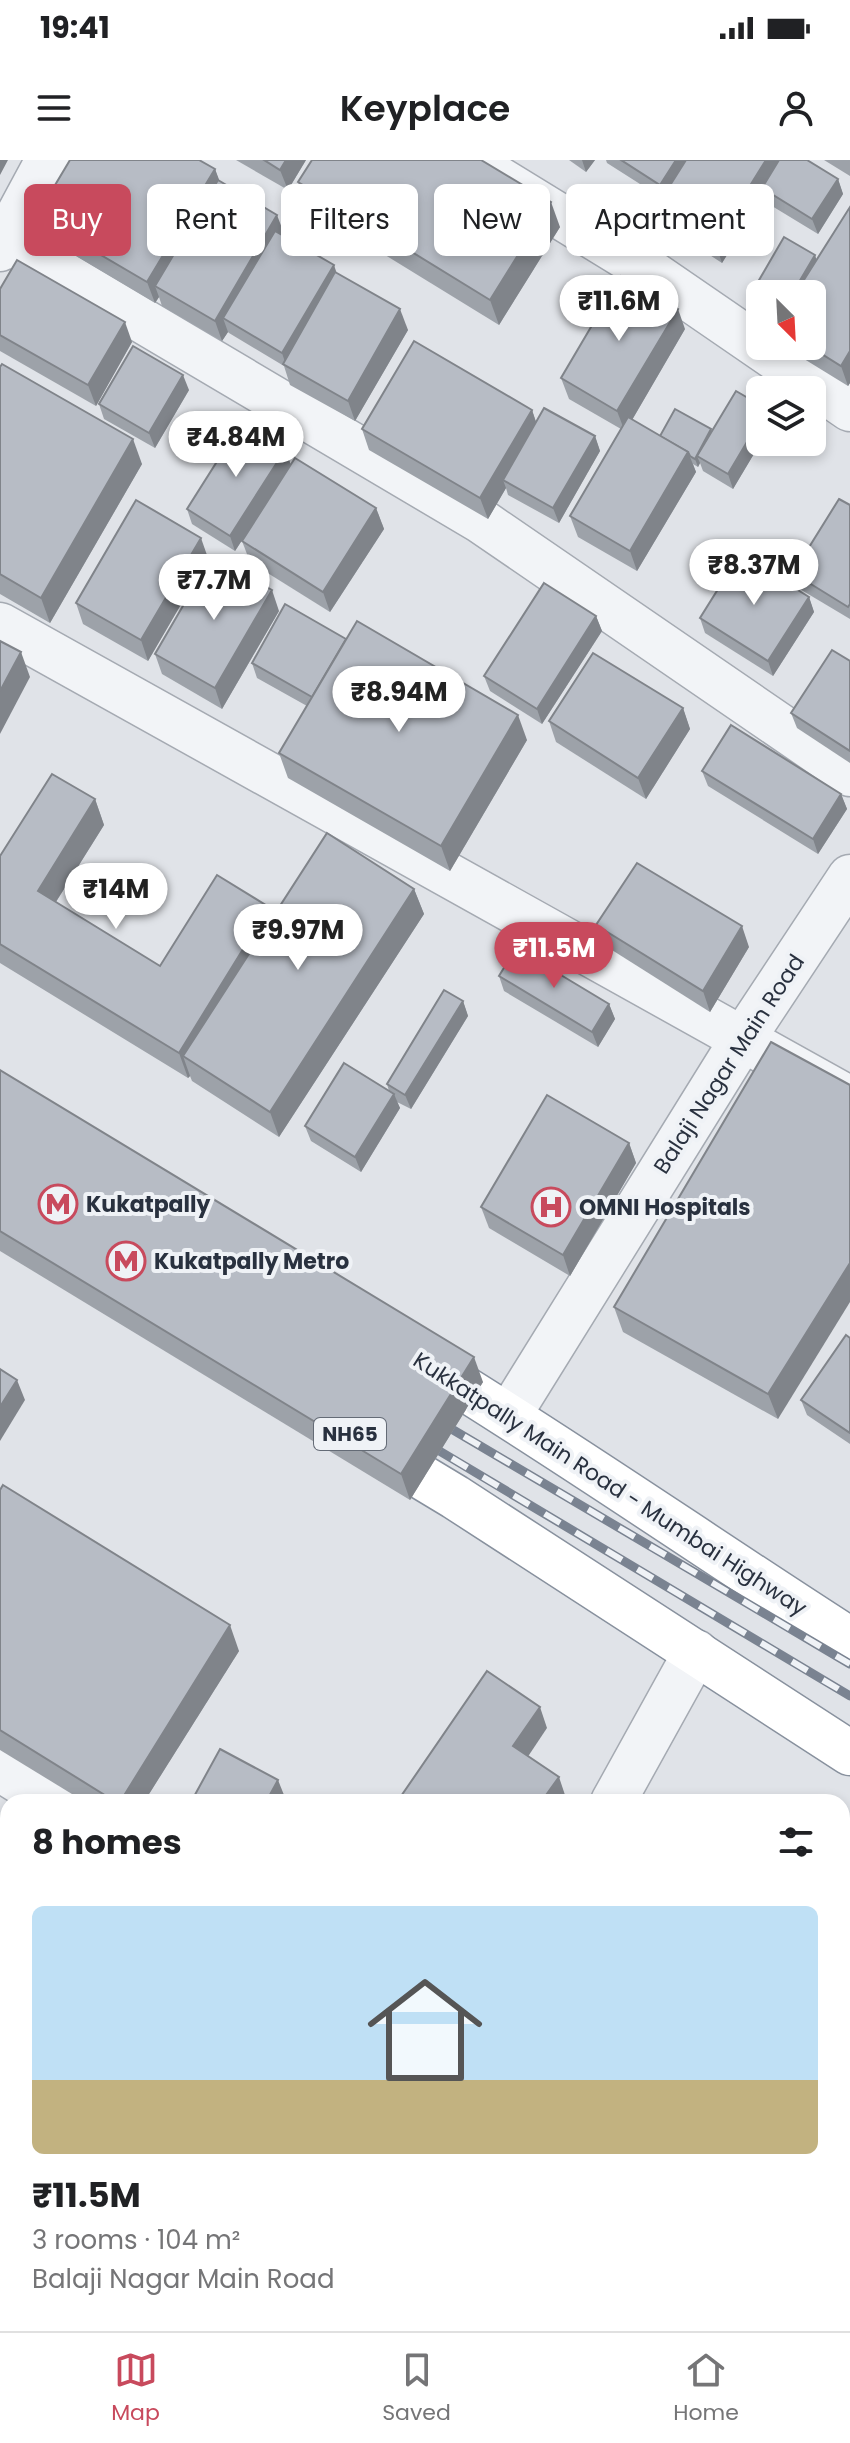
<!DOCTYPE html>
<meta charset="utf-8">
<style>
:root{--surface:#fff;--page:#f2f2f2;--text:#202124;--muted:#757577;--line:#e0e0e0;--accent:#c84a5d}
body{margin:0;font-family:Poppins,sans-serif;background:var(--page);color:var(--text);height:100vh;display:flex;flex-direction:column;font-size:30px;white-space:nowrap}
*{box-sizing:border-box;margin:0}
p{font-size:26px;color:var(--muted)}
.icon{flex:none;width:44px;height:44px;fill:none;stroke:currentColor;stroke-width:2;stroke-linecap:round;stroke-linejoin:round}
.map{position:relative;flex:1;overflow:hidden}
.sheet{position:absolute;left:0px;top:1634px;width:850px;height:538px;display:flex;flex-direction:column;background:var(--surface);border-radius:24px 24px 0 0;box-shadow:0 4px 12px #0003}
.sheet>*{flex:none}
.hud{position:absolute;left:24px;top:24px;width:802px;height:72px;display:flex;gap:16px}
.needle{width:52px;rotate:156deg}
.controls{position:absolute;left:746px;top:120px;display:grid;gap:16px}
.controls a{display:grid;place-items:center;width:80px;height:80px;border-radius:12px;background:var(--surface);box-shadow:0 4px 12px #0003;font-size:40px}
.price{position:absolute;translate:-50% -68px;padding:0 18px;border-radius:28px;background:#fff;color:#222;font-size:26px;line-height:52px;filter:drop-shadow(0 2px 4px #0008)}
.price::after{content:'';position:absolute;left:50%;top:48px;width:24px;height:18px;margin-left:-12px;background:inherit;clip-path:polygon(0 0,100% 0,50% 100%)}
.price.current{background:var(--accent);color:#fff}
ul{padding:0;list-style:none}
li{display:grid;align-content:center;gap:16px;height:424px;padding:0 32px}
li+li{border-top:2px solid var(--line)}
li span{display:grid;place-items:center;height:248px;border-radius:12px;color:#555}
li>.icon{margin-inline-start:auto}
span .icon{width:144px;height:144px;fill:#fffc;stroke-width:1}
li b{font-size:34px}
h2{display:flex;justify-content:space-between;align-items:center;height:96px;padding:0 32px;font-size:34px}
.chip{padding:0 28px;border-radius:12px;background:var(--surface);box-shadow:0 4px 12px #0003;font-size:28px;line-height:72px}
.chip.current{background:var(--accent);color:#fff}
.status{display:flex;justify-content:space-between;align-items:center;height:56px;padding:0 40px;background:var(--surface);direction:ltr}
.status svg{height:22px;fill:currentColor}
header{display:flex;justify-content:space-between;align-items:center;height:104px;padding:0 32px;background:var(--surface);font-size:36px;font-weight:600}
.tab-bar{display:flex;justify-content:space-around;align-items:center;height:112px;border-top:2px solid var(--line);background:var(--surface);font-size:22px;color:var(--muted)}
.tab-bar a{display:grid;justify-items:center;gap:4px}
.tab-bar .current{color:var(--accent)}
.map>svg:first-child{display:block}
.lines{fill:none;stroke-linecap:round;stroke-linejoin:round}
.minor-casing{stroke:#a5aab2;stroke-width:47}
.highway-casing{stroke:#88919e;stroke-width:47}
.minor{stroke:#f2f4f7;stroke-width:44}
.highway{stroke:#fff;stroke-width:44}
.rail-casing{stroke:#7a8391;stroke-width:9}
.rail{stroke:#eff2f6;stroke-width:6;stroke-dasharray:18;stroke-linecap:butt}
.wall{fill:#9da2a9}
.shaded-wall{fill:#80848a}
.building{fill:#b7bcc5;stroke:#80848a;stroke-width:2}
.labels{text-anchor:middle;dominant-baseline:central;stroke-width:8;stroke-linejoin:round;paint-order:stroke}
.shield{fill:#eff2f6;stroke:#646b76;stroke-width:2}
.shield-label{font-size:20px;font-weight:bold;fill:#29313f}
.street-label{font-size:22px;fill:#29313f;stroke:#eff2f6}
.poi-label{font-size:22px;font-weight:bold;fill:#29313f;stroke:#eff2f6;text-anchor:start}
</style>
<div class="status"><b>19:41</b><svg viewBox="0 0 49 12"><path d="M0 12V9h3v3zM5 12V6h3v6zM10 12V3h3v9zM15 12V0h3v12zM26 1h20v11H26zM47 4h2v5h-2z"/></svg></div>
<header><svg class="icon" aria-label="menu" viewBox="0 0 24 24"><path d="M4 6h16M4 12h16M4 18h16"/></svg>Keyplace<svg class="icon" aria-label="person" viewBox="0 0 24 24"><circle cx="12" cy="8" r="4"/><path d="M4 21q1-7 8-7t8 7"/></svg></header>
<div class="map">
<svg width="850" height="2171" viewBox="0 0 850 2171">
<rect width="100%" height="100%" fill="#e0e3e8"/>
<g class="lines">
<defs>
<g id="minor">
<polyline points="468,0 649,111 850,249"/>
<polyline points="6,80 481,361 850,614"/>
<polyline points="0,89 48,0"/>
<polyline points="0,465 850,939"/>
<polyline points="509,1255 742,880 850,717"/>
<polyline points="0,1609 53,1642"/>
<polyline points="613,1642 696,1492"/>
<polyline points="0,1918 8,1923"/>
<polyline points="842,1997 850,1997"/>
<polyline points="0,2058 8,2055"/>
<polyline points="842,2162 850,2162"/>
<polyline points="287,2164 288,2171"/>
<polyline points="655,2164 658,2171"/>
</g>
<g id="highway">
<path d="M 425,1204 C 569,1292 708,1389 850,1480"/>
<polyline points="372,1287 455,1337 850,1593"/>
</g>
</defs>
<use href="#minor" class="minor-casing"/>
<use href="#highway" class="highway-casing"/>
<use href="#minor" class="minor"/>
<use href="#highway" class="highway"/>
<defs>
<g id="rail">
<polyline points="433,1258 850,1504"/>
<polyline points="421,1280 850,1536"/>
</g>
</defs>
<use href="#rail" class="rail-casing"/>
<use href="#rail" class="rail"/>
</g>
<g class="wall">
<polygon points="236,0 306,0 288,30"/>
<polygon points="569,0 595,0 586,12"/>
<polygon points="606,0 807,0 838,19 843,34 818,74 767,43 764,36 722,103 665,66 657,46 662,38 607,3"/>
<polygon points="824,0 850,0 850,16"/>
<polygon points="215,9 219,21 285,77 337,113 408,170 355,261 290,225 284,206 229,173 228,172 222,181 162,146 159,137 155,143 44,77 36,57"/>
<polygon points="298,22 560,67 499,165 307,47"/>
<polygon points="850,47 850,223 848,226 783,186 812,186 812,134 760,134 760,152 756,149 751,134 817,100"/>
<polygon points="0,129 132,182 96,246 0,191"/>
<polygon points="685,169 632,260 660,276 712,271 761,282 733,329 703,311 700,303 698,307 693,304 696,312 637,411 578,377 570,356 621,269 569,239 561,218"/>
<polygon points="0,207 142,304 50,463 0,434"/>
<polygon points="189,230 155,288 104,259 99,244"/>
<polygon points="532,250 536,262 595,276 600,291 559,363 508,335 506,328 488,359 369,290 362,269"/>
<polygon points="285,290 291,305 235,391 192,364 187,349"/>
<polygon points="850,345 850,459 798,428 793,413"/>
<polygon points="376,348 384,369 330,452 250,402 242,381"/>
<polygon points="208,398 148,501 83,464 76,443"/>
<polygon points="809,437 814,452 773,516 705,473 700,458"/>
<polygon points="279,451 222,549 162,514 155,494"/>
<polygon points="596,456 602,471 542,564 490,531 484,516"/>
<polygon points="850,501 850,603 797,568 791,553"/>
<polygon points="252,503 527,580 450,711 288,618 279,593 307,546 257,518"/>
<polygon points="683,548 690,569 646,639 556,582 549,561"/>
<polygon points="702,611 841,634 847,649 818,694 708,626"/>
<polygon points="95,639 104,665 56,742 160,806 273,757 414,729 424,754 279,977 192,921 190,916 188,918 0,803 0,696"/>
<polygon points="596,765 749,787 710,852 604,785"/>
<polygon points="499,816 609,844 615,859 598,887 504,831"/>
<polygon points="463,841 468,856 411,949 397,942 400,948 361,1012 311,981 305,966 389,931 387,924"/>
<polygon points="0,910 483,1222 410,1340 0,1091"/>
<polygon points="850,925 778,1259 623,1172 614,1147"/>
<polygon points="629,983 636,1003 570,1116 489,1068 481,1047"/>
<polygon points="850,1178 850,1284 807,1255 801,1240"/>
<polygon points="0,1330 239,1491 144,1642 85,1642 0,1590"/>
<polygon points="0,1666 2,1672 8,1671 8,1785 0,1781"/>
<polygon points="0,1785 6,1797 8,1795 8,1889 0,1885"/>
<polygon points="842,1798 850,1799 850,1957 842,1956"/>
<polygon points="0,1958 8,1963 8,2024 0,2027"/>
<polygon points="842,2003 850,2003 850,2079 842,2078"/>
<polygon points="8,2164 58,2164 61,2171 0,2171"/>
<polygon points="179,2164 252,2164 252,2165 215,2171 164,2171 180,2168"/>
<polygon points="418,2164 474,2164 513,2171 421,2171"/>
</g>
<g class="shaded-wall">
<polygon points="0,0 8,0 0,15"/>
<polygon points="286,0 306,0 288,30 280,10"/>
<polygon points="582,0 595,0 586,12"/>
<polygon points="676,0 691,0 665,40 660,25"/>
<polygon points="766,0 786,0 762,28 764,36 722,103 715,82"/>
<polygon points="215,9 223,30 155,126 159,137 155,143 147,122"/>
<polygon points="838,19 843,34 818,74 812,59"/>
<polygon points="551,42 560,67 499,165 490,140"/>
<polygon points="277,55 285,76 233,164 223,158 228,172 222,181 215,161"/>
<polygon points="815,95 820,110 806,134 792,134"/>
<polygon points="334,105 339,120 287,208 282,193"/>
<polygon points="400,149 408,170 355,261 348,241"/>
<polygon points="678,149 685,169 625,272 617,251"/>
<polygon points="125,162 132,182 96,246 88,225"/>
<polygon points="850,191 850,223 848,226 841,206"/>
<polygon points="183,215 189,230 155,288 149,273"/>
<polygon points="532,250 539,271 503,320 506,328 488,359 480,338"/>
<polygon points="760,260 761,282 733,329 728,314"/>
<polygon points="711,269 714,277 697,296 700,303 698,307 695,299"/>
<polygon points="595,276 600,291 559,363 553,348"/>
<polygon points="133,279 142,304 50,463 41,438"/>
<polygon points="285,290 291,305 235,391 230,376"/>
<polygon points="688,292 696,312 637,411 630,391"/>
<polygon points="376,348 384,369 330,452 323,432"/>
<polygon points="201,378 208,398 148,501 141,480"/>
<polygon points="272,430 279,451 222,549 215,528"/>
<polygon points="809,437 814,452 773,516 768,501"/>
<polygon points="596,456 602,471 542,564 537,549"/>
<polygon points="21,492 30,517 0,574 0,531"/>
<polygon points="683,548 690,569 646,639 638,618"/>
<polygon points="518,555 527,580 450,711 441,686"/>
<polygon points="841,634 847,649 818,694 813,679"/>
<polygon points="95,639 104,665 47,756 38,731"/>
<polygon points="414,729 424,754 279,977 270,952"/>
<polygon points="269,747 278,772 183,896 190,916 188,918 179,893"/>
<polygon points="742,766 749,787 710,852 703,831"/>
<polygon points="463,841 468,856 411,949 405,935"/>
<polygon points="609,844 615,859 598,887 592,872"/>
<polygon points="394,934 400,948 361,1012 355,997"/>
<polygon points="629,983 636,1003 570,1116 563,1095"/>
<polygon points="850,1103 850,1142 778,1259 768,1234"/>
<polygon points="474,1197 483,1222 410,1340 401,1314"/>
<polygon points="17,1220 25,1240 0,1281 0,1247"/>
<polygon points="230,1465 239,1491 144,1642 120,1642"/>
<polygon points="540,1547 547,1568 521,1607 513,1586"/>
<polygon points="559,1617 566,1638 563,1642 541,1642"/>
<polygon points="278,1620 284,1635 280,1642 266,1642"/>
<polygon points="3,1787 8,1802 0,1816 0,1791"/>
</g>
<g class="building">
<polygon points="70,0 199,0 215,9 147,122 36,57"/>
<polygon points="264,0 286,0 280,10"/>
<polygon points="312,0 481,0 551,42 490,140 298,22"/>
<polygon points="621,0 676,0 660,25"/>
<polygon points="686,0 766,0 715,82 657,46"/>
<polygon points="779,0 807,0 838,19 812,59 762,28"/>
<polygon points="218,20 277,55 215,161 155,126"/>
<polygon points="850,47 850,191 841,206 809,186 812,186 812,134 795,134"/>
<polygon points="275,71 334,105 282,193 223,158"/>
<polygon points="784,77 815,95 792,134 760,134 760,140 751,134"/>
<polygon points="17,100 125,162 88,225 0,175 0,129"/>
<polygon points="335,112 400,149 348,241 283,204"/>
<polygon points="621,116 678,149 617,251 561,218"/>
<polygon points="414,181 532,250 480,338 362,269"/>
<polygon points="133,186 183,215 149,273 99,244"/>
<polygon points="2,204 133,279 41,438 0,414 0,207"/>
<polygon points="736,231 760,245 760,260 728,314 697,296"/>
<polygon points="544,248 595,276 553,348 503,320"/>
<polygon points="675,249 711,269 695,299 690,296 688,292 660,276"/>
<polygon points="628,257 688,292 630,391 570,356"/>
<polygon points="242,262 285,290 230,376 187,349"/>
<polygon points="295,298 376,348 323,432 242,381"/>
<polygon points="839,339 850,345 850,444 848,447 793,413"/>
<polygon points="136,340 201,378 141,480 76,443"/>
<polygon points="740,394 809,437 768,501 700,458"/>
<polygon points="212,396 272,430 215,528 155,494"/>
<polygon points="544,423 596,456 537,549 484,516"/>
<polygon points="285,444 346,479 312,537 252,503"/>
<polygon points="357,461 518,555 441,686 279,593"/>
<polygon points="0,481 21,492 0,531"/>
<polygon points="832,490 850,501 850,591 791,553"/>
<polygon points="593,493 683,548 638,618 549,561"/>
<polygon points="731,565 841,634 813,679 702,611"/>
<polygon points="52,614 95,639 38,731 160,806 217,715 269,747 179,893 0,784 0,696"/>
<polygon points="327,673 414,729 270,952 183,896"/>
<polygon points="637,703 742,766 703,831 596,765"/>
<polygon points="516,788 609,844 592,872 499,816"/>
<polygon points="444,830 463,841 405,935 387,924"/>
<polygon points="771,882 850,925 850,1103 768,1234 614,1147"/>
<polygon points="344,903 394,934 355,997 305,966"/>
<polygon points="0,910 474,1197 401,1314 0,1071"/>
<polygon points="547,935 629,983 563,1095 481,1047"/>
<polygon points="846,1175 850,1178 850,1273 801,1240"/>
<polygon points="0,1209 17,1220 0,1247"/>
<polygon points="3,1325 230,1465 120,1642 116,1642 0,1570 0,1330"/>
<polygon points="487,1511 540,1547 513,1586 559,1617 541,1642 397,1642"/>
<polygon points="220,1589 278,1620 266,1642 191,1642"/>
<polygon points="4,1669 8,1671 8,1773 0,1769 0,1676"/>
<polygon points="8,1795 8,1877 0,1873 0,1809"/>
<polygon points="842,1798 850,1799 850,1937 842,1936"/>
<polygon points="5,1956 8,1964 8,2001 0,2004 0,1958"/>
<polygon points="842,2003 850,2003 850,2064 842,2063"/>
<polygon points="8,2086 8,2164 22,2164 0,2171 0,2089"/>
<polygon points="39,2164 58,2164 61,2171 21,2171"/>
<polygon points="67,2164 107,2164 109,2171 70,2171"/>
<polygon points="418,2164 442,2164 421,2171"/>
<polygon points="476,2164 510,2164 513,2171 455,2171"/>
<polygon points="187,2167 188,2171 164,2171"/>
</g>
<defs>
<symbol id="metro-ring" viewBox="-11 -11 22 22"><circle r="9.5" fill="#eff2f6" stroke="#c84a5d" stroke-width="1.5"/><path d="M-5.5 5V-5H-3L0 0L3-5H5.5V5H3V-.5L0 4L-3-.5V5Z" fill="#c84a5d"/></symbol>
<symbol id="hospital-ring" viewBox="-11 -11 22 22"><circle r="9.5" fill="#eff2f6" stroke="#c84a5d" stroke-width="1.5"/><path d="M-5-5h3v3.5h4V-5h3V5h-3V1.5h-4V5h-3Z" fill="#c84a5d"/></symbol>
</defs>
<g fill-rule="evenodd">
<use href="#metro-ring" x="36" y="1022" width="44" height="44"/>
<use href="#hospital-ring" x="529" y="1025" width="44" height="44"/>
<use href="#metro-ring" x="104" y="1079" width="44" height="44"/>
</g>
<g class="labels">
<rect class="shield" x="314" y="1258" width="72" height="32" rx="6"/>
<g class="shield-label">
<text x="350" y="1274">NH65</text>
</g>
<g class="street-label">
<text transform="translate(729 904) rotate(-57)">Balaji Nagar Main Road</text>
<text transform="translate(610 1324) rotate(33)">Kukkatpally Main Road - Mumbai Highway</text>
</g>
<g class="poi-label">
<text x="86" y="1044">Kukatpally</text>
<text x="579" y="1047">OMNI Hospitals</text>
<text x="154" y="1101">Kukatpally Metro</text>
</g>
</g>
</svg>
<div class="controls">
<a><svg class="needle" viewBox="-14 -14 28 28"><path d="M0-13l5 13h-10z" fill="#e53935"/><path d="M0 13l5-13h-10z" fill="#757577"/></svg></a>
<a><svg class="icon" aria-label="layers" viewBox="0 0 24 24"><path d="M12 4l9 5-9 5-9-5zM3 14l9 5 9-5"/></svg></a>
</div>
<b class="price" style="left:619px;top:183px">₹11.6M</b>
<b class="price" style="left:236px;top:319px">₹4.84M</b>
<b class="price" style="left:754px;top:447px">₹8.37M</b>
<b class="price" style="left:214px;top:462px">₹7.7M</b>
<b class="price" style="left:399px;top:574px">₹8.94M</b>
<b class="price" style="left:116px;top:771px">₹14M</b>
<b class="price" style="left:298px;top:812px">₹9.97M</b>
<b class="price current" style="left:554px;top:830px">₹11.5M</b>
<div class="hud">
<a class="chip current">Buy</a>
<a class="chip">Rent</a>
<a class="chip">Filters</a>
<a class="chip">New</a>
<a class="chip">Apartment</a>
</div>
<section class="sheet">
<h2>8 homes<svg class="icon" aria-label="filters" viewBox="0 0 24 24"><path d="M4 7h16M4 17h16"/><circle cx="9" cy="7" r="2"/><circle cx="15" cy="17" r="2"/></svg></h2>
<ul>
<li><span style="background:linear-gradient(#bfe0f5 70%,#c2b280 0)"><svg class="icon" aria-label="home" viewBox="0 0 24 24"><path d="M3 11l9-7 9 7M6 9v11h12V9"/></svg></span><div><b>₹11.5M</b><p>3 rooms · 104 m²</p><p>Balaji Nagar Main Road</p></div></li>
</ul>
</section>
</div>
<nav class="tab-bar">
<a class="current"><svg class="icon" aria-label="map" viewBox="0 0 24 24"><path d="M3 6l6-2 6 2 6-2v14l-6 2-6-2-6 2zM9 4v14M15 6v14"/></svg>Map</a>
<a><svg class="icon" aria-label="saved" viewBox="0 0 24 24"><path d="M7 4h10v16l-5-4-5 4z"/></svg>Saved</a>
<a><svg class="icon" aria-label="home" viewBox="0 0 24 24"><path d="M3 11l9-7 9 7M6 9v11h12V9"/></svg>Home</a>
</nav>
